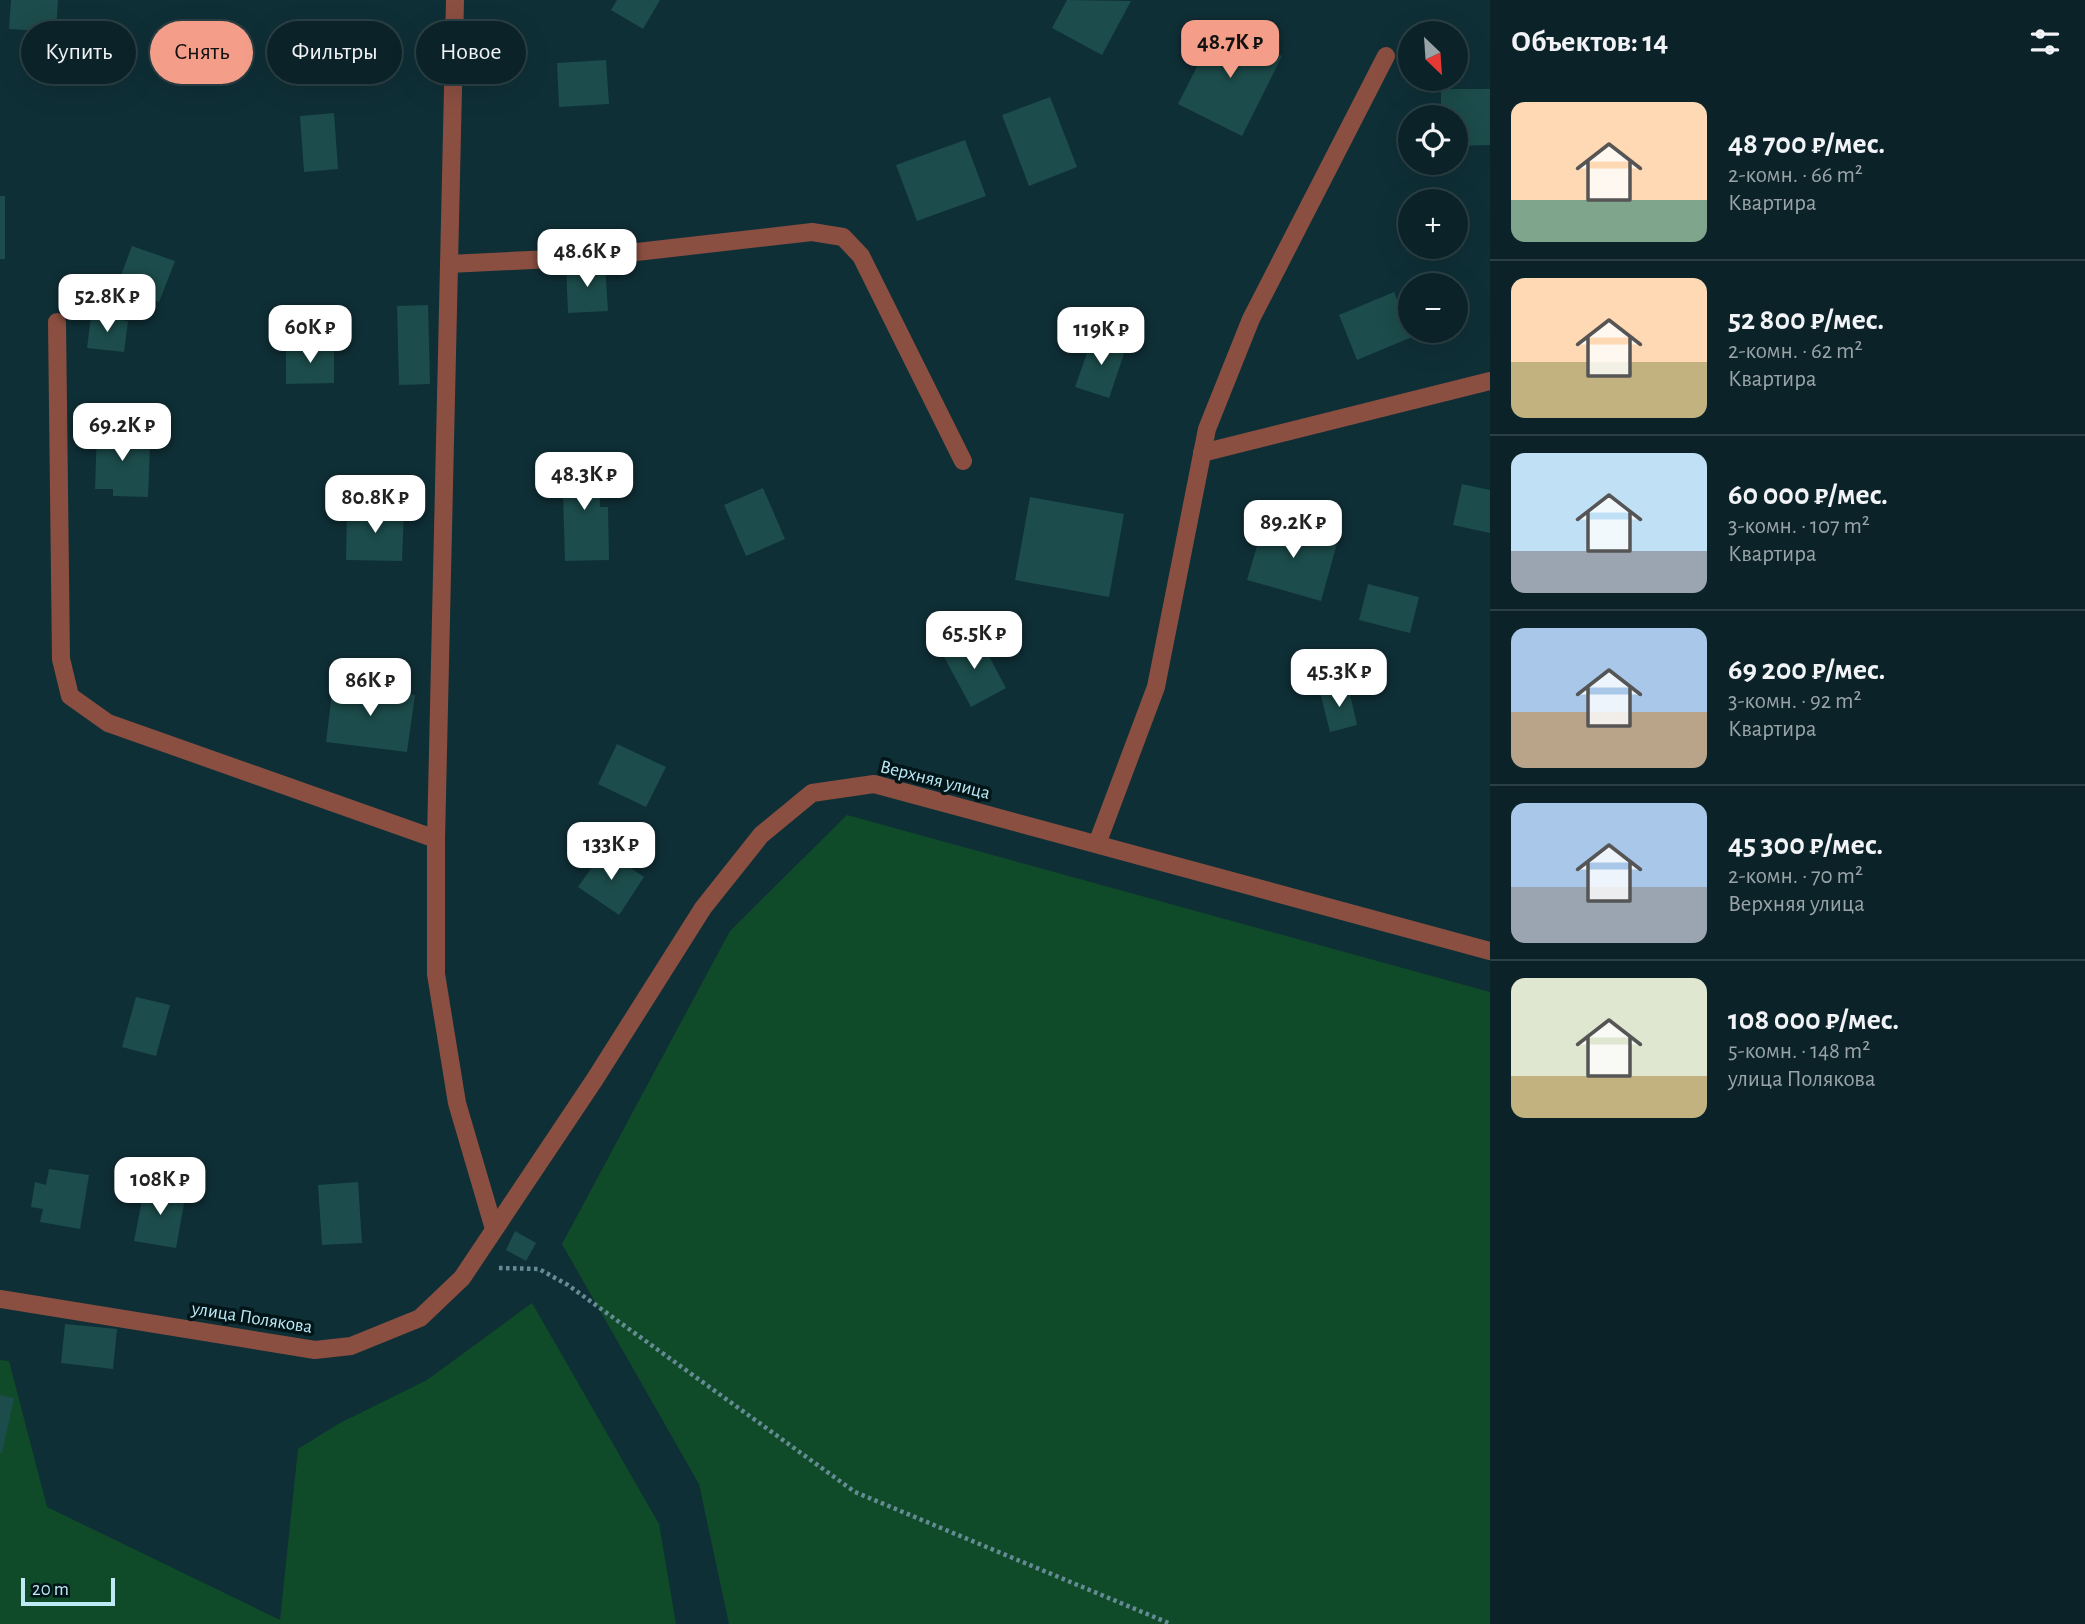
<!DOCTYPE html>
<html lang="ru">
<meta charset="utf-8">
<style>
:root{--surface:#0b2328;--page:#142b30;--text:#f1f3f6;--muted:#9aa4a8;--line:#2b4045;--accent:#f49e8a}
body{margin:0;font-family:"Alegreya Sans",sans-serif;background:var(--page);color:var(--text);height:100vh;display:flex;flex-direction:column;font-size:26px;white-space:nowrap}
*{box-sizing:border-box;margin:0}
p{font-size:23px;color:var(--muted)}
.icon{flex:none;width:38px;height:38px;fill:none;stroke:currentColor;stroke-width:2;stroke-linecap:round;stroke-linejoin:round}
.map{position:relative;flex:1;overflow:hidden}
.side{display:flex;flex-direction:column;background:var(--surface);width:595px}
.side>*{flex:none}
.hud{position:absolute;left:21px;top:21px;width:665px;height:63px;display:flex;gap:14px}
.needle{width:46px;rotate:155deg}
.buttons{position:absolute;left:1398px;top:21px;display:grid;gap:14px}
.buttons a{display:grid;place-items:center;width:70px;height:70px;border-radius:50%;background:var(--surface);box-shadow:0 7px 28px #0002,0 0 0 2px var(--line);font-size:35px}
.scale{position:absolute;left:21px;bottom:18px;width:94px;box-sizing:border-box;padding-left:7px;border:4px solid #beeaf5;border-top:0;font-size:19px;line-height:24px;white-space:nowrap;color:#beeaf5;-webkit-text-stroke:5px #02161a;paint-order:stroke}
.price{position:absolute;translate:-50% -60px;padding:0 16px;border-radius:14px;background:#fff;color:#222;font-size:23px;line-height:46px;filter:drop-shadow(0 2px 4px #0008)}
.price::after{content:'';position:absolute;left:50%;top:42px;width:21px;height:16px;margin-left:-10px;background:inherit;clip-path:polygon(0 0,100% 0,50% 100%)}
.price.active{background:var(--accent);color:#111}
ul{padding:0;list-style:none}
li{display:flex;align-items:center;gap:21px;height:175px;padding:0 21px}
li+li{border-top:2px solid var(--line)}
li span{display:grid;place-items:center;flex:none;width:196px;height:140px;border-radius:14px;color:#555}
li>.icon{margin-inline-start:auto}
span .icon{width:84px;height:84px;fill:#fffc;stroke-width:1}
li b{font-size:30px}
h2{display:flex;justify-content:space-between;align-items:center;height:84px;padding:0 21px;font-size:30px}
.pill{padding:0 24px;border-radius:32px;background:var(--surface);box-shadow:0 7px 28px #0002,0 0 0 2px var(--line);font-size:24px;line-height:63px}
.pill.active{background:var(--accent);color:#111}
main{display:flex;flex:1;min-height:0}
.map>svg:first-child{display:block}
.green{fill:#104b29}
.building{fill:#1c4c4b}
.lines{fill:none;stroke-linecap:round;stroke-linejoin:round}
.path{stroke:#658b94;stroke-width:4.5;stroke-dasharray:3.5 3.5;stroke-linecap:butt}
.street{stroke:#8b4f41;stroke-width:18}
.labels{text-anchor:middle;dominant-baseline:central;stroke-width:7;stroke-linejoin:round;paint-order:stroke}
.street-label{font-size:19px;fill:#beeaf5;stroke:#02161a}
</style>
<main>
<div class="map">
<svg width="1490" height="1624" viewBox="0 0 1490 1624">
<rect width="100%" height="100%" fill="#0f2f36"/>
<g class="green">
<polygon points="847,815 1490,992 1490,1624 729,1624 699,1484 562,1244 730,931"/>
<polygon points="532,1303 659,1524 676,1624 0,1624 0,1360 9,1361 47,1507 280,1620 298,1449 338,1424 427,1380"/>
</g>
<g class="building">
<polygon points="11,0 58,0 56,32 9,29"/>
<polygon points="617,0 660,0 643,29 611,10"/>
<polygon points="1067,0 1131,1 1102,55 1052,28"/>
<polygon points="1218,25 1282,56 1242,136 1178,104"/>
<polygon points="606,60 609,104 559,107 557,63"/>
<polygon points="1441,89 1490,89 1490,145 1456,146 1456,117 1441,117"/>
<polygon points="1050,97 1077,167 1029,186 1002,115"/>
<polygon points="334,113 338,169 304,172 300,116"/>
<polygon points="965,140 986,196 917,221 896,165"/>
<rect x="0" y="196" width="5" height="63"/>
<polygon points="132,246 175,261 159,302 117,286"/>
<polygon points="605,265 608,311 568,313 566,267"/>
<polygon points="1394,292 1412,337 1357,360 1339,315"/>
<polygon points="428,305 430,384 399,385 397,306"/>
<polygon points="91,316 128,321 124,352 87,348"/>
<polygon points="1093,336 1126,348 1109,398 1075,387"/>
<polygon points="286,347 334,347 334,383 286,384"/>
<polygon points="97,429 141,430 141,446 150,446 148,497 113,496 113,489 95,489"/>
<polygon points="599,459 600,507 608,507 609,560 565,561 562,460"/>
<polygon points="1462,484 1490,490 1490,533 1453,525"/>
<polygon points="763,488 785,539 746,556 724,505"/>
<polygon points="1030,497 1124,514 1109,597 1015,580"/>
<polygon points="347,509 404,511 402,561 346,560"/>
<polygon points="1265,519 1338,540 1321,601 1247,580"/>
<polygon points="1368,584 1419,597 1410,633 1359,620"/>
<polygon points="977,634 1006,688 971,707 942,653"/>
<polygon points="333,685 415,695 407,752 326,742"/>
<polygon points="1348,686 1357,725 1330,732 1320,692"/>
<polygon points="617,744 666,767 646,807 598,784"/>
<polygon points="604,850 644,877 619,915 578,887"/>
<polygon points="136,997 170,1005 156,1056 122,1047"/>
<polygon points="49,1169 89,1175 80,1229 40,1222 43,1209 31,1207 35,1182 46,1185"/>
<polygon points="358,1182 362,1243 322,1245 318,1185"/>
<polygon points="145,1185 186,1193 176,1248 134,1241"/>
<polygon points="515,1231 536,1243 526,1261 506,1250"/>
<polygon points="65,1324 117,1329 113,1369 61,1363"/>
<polygon points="0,1395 14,1398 2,1453 0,1453"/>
</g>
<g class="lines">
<polyline class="path" points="499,1268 539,1269 568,1285 855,1492 1171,1624"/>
<g class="street">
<polyline points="455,0 436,839 436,974 457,1103 494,1229"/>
<polyline points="449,264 593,257 812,232 843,237 861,256 963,461"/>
<polyline points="57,322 61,659 70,696 108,723 436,839"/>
<polyline points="1202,453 1490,381"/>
<polyline points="1097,844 1156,687 1207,429 1251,319 1386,56"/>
<polyline points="0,1299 315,1350 351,1346 420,1318 462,1278 595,1079 703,908 761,835 812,793 874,784 1490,951"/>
</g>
</g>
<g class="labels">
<g class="street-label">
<text transform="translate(935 780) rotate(14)">Верхняя улица</text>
<text transform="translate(252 1318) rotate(9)">улица Полякова</text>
</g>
</g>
</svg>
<div class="buttons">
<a><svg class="needle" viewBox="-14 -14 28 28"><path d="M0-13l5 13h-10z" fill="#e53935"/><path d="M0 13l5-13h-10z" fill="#9aa4a8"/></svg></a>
<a><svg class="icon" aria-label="locate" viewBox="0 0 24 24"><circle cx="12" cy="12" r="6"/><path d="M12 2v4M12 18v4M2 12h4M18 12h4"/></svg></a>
<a>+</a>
<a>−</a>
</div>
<div class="scale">20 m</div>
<b class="price active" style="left:1230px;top:80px">48.7K ₽</b>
<b class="price" style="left:587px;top:289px">48.6K ₽</b>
<b class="price" style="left:107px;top:334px">52.8K ₽</b>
<b class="price" style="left:310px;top:365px">60K ₽</b>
<b class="price" style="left:1101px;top:367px">119K ₽</b>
<b class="price" style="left:122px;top:463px">69.2K ₽</b>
<b class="price" style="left:584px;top:512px">48.3K ₽</b>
<b class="price" style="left:375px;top:535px">80.8K ₽</b>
<b class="price" style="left:1293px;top:560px">89.2K ₽</b>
<b class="price" style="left:974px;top:671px">65.5K ₽</b>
<b class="price" style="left:1339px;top:709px">45.3K ₽</b>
<b class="price" style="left:370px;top:718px">86K ₽</b>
<b class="price" style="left:611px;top:882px">133K ₽</b>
<b class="price" style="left:160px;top:1217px">108K ₽</b>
<div class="hud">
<a class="pill">Купить</a>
<a class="pill active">Снять</a>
<a class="pill">Фильтры</a>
<a class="pill">Новое</a>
</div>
</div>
<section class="side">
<h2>Объектов: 14<svg class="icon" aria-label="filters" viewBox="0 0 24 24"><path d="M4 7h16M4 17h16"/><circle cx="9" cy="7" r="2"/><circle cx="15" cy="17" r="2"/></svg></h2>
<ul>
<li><span style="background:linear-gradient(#ffd9b3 70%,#7fa58c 0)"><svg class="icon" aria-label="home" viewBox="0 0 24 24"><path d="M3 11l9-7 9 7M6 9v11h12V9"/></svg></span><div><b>48 700 ₽/мес.</b><p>2-комн. · 66 m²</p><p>Квартира</p></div></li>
<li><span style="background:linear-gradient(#ffd9b3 60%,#c2b280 0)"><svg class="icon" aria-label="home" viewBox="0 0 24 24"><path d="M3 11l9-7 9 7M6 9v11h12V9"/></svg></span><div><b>52 800 ₽/мес.</b><p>2-комн. · 62 m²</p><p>Квартира</p></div></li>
<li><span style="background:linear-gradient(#bfe0f5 70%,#9aa5b1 0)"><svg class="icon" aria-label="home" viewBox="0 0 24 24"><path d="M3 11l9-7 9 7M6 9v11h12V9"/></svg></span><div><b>60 000 ₽/мес.</b><p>3-комн. · 107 m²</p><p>Квартира</p></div></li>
<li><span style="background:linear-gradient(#a9c7e8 60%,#b9a48a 0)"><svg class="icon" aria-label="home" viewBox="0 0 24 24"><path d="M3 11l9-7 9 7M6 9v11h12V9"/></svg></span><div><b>69 200 ₽/мес.</b><p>3-комн. · 92 m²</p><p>Квартира</p></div></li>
<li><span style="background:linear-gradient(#a9c7e8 60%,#9aa5b1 0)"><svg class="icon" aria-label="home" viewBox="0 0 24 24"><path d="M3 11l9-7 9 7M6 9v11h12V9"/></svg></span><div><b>45 300 ₽/мес.</b><p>2-комн. · 70 m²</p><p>Верхняя улица</p></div></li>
<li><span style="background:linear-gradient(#dfe7d0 70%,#c2b280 0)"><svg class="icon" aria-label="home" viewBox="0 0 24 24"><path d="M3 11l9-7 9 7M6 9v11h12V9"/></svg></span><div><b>108 000 ₽/мес.</b><p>5-комн. · 148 m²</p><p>улица Полякова</p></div></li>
</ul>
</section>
</main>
